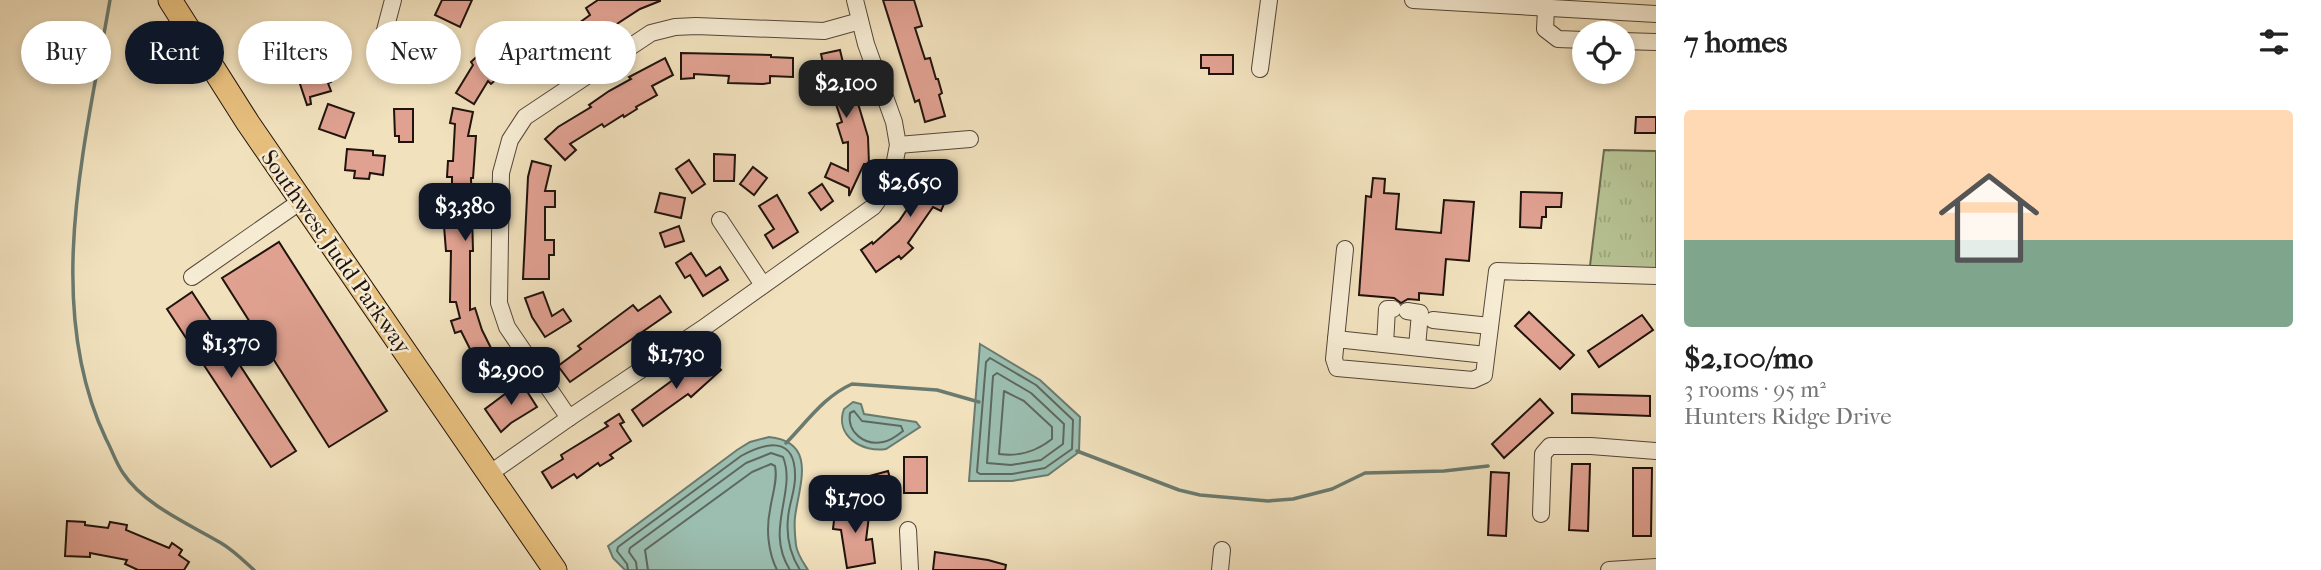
<!DOCTYPE html>
<meta charset="utf-8">
<style>
:root{--surface:#fff;--page:#f6f6f6;--text:#222;--muted:#767676;--line:#e0e0e0;--accent:#111827}
body{margin:0;font-family:"IM FELL French Canon",serif;background:var(--page);color:var(--text);height:100vh;display:flex;flex-direction:column;font-size:26px;white-space:nowrap}
*{box-sizing:border-box;margin:0}
p{font-size:23px;color:var(--muted)}
.icon{flex:none;width:38px;height:38px;fill:none;stroke:currentColor;stroke-width:2;stroke-linecap:round;stroke-linejoin:round}
.map{position:relative;flex:1;overflow:hidden}
.panel{display:flex;flex-direction:column;background:var(--surface);width:665px}
.panel>*{flex:none}
.banner{position:absolute;left:21px;top:21px;width:665px;height:63px;display:flex;gap:14px}
.buttons{position:absolute;left:1572px;top:21px;display:grid;gap:14px}
.buttons a{display:grid;place-items:center;width:63px;height:63px;border-radius:50%;background:var(--surface);box-shadow:0 4px 10px #0003;font-size:35px}
.price{position:absolute;translate:-50% -60px;padding:0 16px;border-radius:14px;background:var(--accent);color:#fff;font-size:23px;line-height:46px;filter:drop-shadow(0 2px 4px #0008)}
.price::after{content:'';position:absolute;left:50%;top:42px;width:21px;height:16px;margin-left:-10px;background:inherit;clip-path:polygon(0 0,100% 0,50% 100%)}
.price.on{background:#222;color:#fff}
ul{padding:0;list-style:none}
li{display:grid;align-content:center;gap:14px;height:371px;padding:0 28px}
li+li{border-top:2px solid var(--line)}
li span{display:grid;place-items:center;height:217px;border-radius:7px;color:#555}
li>.icon{margin-inline-start:auto}
span .icon{width:126px;height:126px;fill:#fffc;stroke-width:1}
li b{font-size:30px}
h2{display:flex;justify-content:space-between;align-items:center;height:84px;padding:0 28px;font-size:30px}
.chip{padding:0 24px;border-radius:32px;background:var(--surface);box-shadow:0 4px 10px #0003;font-size:24px;line-height:63px}
.chip.on{background:var(--accent);color:#fff}
main{display:flex;flex:1;min-height:0}
.map>svg:first-child{display:block}
.park{fill:url(#park-tufts);stroke:#6c6b50;stroke-width:2}
.water{fill:#9bbeb0;stroke:#6a7a6f;stroke-width:2}
.lines{fill:none;stroke-linecap:round;stroke-linejoin:round}
.shore{stroke:#5e685e;stroke-width:2}
.stream{stroke:#6a7a6f;stroke-width:3.5}
.building{fill:#e0a191;stroke:#20130d;stroke-width:2}
.minor-casing{stroke:#544639;stroke-width:18}
.highway-casing{stroke:#20130d;stroke-width:25}
.minor{stroke:#f6ecd4;stroke-width:16}
.highway{stroke:#e8c07e;stroke-width:23}
.labels{text-anchor:middle;dominant-baseline:central;stroke-width:5;stroke-linejoin:round;paint-order:stroke}
.street-label{font-size:23px;fill:#20130d;stroke:#f6ecd4}
</style>
<main>
<div class="map">
<svg width="1656" height="570" viewBox="0 0 1656 570">
<defs>
<pattern id="park-tufts" width="24" height="20" patternUnits="userSpaceOnUse" patternTransform="scale(1.75)"><rect width="24" height="20" fill="#b7c394"/><path d="M3 7l-1-3M5 7V3M7 7l1-3M15 17l-1-3M17 17v-4M19 17l1-3" fill="none" stroke="#9da77e"/></pattern>
</defs>
<rect width="100%" height="100%" fill="#f1e1bd"/>
<filter id="stains"><feTurbulence type="fractalNoise" baseFrequency=".00286" numOctaves="4"/><feColorMatrix values="0 0 0 0 .2 0 0 0 0 .09 0 0 0 0 .02 0 0 0 .5 -.17"/></filter>
<radialGradient id="worn" r=".72"><stop offset=".6" stop-color="#630" stop-opacity="0"/><stop offset="1" stop-color="#630" stop-opacity=".3"/></radialGradient>
<polygon class="park" points="1604,150 1656,151 1656,276 1589,274"/>
<g class="water">
<polygon points="980,344 1040,380 1080,417 1079,452 1048,475 1012,481 969,481"/>
<path d="M 853,402 L 861,404 L 864,414 L 916,422 L 920,427 L 886,449 C 863,453 834,436 844,409 Z"/>
<path d="M 769,437 C 818,442 799,485 795,517 C 794,526 795,536 796,545 C 797,554 803,562 808,570 L 625,570 L 613,558 L 608,546 L 737,450 L 750,442 Z"/>
</g>
<g class="lines">
<g class="shore">
<polygon points="990,358 1036,385 1073,420 1072,449 1045,468 1012,474 980,474 977,472 986,362"/>
<polygon points="997,373 1031,393 1064,424 1063,444 1041,460 1011,465 987,463 993,376"/>
<path d="M 1004,391 L 1024,401 L 1052,427 L 1052,439 C 1037,451 1018,457 999,454 Z"/>
<path d="M 854,411 L 862,421 L 901,426 L 903,431 C 898,435 890,441 883,442 C 864,446 847,432 850,413 Z"/>
<path d="M 628,570 L 627,564 L 617,551 L 618,547 L 741,456 C 766,442 795,436 795,475 C 796,489 789,503 788,518 C 786,537 790,554 800,570"/>
<path d="M 637,570 L 636,562 L 629,552 L 630,548 L 746,463 L 771,453 L 783,457 C 797,492 764,529 790,570"/>
<path d="M 648,570 L 645,550 L 752,472 L 771,464 L 775,466 C 778,480 772,495 770,510 C 766,529 768,552 777,570"/>
</g>
<g class="stream">
<path d="M 110,0 C 86,140 42,304 106,439 C 112,450 116,463 123,473 C 144,505 189,524 221,543 C 233,550 244,561 254,570"/>
<path d="M 786,443 C 807,422 823,397 852,384 L 937,390 L 979,402"/>
<polyline points="1077,451 1179,490 1200,495 1268,501 1293,499 1332,489 1365,473 1444,471 1488,466"/>
</g>
</g>
<g class="building">
<polygon points="442,0 472,0 460,27 435,15"/>
<polygon points="598,0 660,0 660,1 640,9 580,48 568,31 590,15 586,8"/>
<polygon points="883,0 914,0 922,26 915,28 925,59 930,58 936,79 938,79 942,93 939,95 945,116 925,122 919,100 915,102"/>
<polygon points="301,40 302,51 305,51 308,77 327,71 331,82 328,83 331,91 310,97 311,104 307,105 294,66 283,67 282,60 274,61 272,43"/>
<polygon points="544,47 556,64 543,73 531,56"/>
<polygon points="507,49 514,55 517,53 529,66 516,78 508,69 491,84 488,81 474,104 456,93 473,65 471,62 482,52 492,63"/>
<polygon points="840,50 845,71 848,70 868,137 869,164 864,164 849,196 849,188 825,177 831,163 848,171 848,142 843,143 837,124 842,122 832,92 824,94 820,79 826,77 821,54"/>
<polygon points="681,53 771,55 771,57 793,58 793,77 770,76 770,83 763,84 728,83 729,76 694,74 694,78 681,79"/>
<polygon points="1201,55 1233,55 1233,74 1209,74 1209,68 1201,68"/>
<polygon points="665,58 673,75 652,86 657,95 636,107 637,109 624,117 623,115 604,127 602,124 570,144 576,150 565,160 545,139 558,127 591,107 589,105 609,91 631,79 629,77"/>
<polygon points="328,104 354,113 345,138 319,129"/>
<polygon points="453,108 473,112 468,136 476,136 473,178 471,178 473,251 470,251 470,310 475,308 482,330 502,370 485,379 461,331 455,333 451,321 460,318 456,302 450,302 451,251 446,251 444,226 444,212 452,212 452,177 447,177 448,161 453,161 455,124 450,123"/>
<polygon points="394,109 413,109 413,142 399,142 399,136 395,136"/>
<polygon points="1636,117 1656,117 1656,133 1635,133"/>
<polygon points="347,149 373,151 373,155 385,156 383,175 370,173 369,179 354,178 355,171 345,170"/>
<polygon points="714,154 735,155 734,181 714,181"/>
<polygon points="689,160 705,184 692,193 676,169"/>
<polygon points="532,161 551,166 545,191 555,191 555,207 545,207 545,240 554,240 554,255 549,255 549,279 523,279 528,177"/>
<polygon points="924,164 950,169 945,196 947,197 941,211 933,207 908,243 913,248 901,259 899,256 876,272 861,250 872,242 873,244 899,221 912,202 921,179"/>
<polygon points="753,167 767,178 754,195 740,184"/>
<polygon points="1373,178 1385,179 1384,193 1399,194 1396,229 1441,233 1444,200 1474,202 1469,261 1446,259 1443,295 1419,293 1419,300 1408,299 1401,303 1394,298 1359,295 1366,196 1371,197"/>
<polygon points="822,184 833,201 821,210 809,193"/>
<polygon points="1521,192 1562,193 1561,207 1546,207 1546,217 1542,217 1541,228 1520,227"/>
<polygon points="660,193 685,198 681,218 655,212"/>
<polygon points="777,195 798,232 773,248 765,235 774,229 759,206"/>
<polygon points="679,226 684,241 665,247 660,233"/>
<polygon points="279,242 387,411 329,447 222,278"/>
<polygon points="691,253 706,276 720,267 728,280 703,296 690,275 685,278 676,263"/>
<polygon points="192,292 296,451 271,467 167,309"/>
<polygon points="543,292 552,316 563,309 571,321 545,337 532,317 525,298"/>
<polygon points="660,296 671,312 570,382 558,366 581,349 578,346 633,305 638,311"/>
<polygon points="1529,312 1574,355 1560,369 1515,326"/>
<polygon points="1642,315 1653,330 1599,367 1588,351"/>
<polygon points="709,356 721,370 691,397 688,394 643,426 632,410 685,371 688,374"/>
<polygon points="521,382 537,407 511,423 501,432 485,409"/>
<polygon points="1572,394 1650,396 1650,416 1572,413"/>
<polygon points="1540,399 1553,413 1504,458 1492,444"/>
<polygon points="619,414 624,422 620,424 631,441 610,455 613,458 600,466 598,463 577,478 574,474 552,488 542,472 563,459 561,455 608,426 605,423"/>
<rect x="904" y="457" width="23" height="36"/>
<polygon points="1572,464 1590,464 1588,531 1569,530"/>
<polygon points="1633,468 1652,468 1651,536 1633,536"/>
<polygon points="888,471 894,493 873,499 866,477"/>
<polygon points="1491,472 1509,473 1506,536 1488,535"/>
<polygon points="836,504 870,508 866,540 872,539 875,563 847,568 841,530 833,529"/>
<polygon points="67,521 85,522 85,525 108,528 110,522 127,525 126,530 169,548 172,543 182,550 179,555 189,562 184,570 138,570 125,564 127,560 90,553 90,557 65,556"/>
<polygon points="935,552 988,560 1006,565 1005,570 933,570"/>
</g>
<g class="lines">
<defs>
<g id="minor">
<polyline points="1413,0 1656,14"/>
<polyline points="1546,9 1545,29 1558,39 1584,40"/>
<polyline points="1622,41 1656,42"/>
<polyline points="381,64 384,34 393,0"/>
<polyline points="1260,69 1269,0"/>
<polyline points="898,145 970,139"/>
<polyline points="720,220 763,285"/>
<polyline points="192,277 301,201"/>
<polyline points="1407,311 1420,313 1417,347"/>
<polyline points="1433,320 1490,326"/>
<polyline points="1336,339 1345,249"/>
<polyline points="1385,344 1387,309 1393,309"/>
<polyline points="1486,355 1336,339 1334,359 1337,368 1473,380 1484,375 1497,271 1656,276"/>
<polyline points="569,418 507,327 499,303 501,173 510,140 525,117 651,33 675,27 696,26 824,31 860,21"/>
<polyline points="489,474 569,418 702,329 873,207 891,182 898,145 894,122 866,44 855,0"/>
<polyline points="1541,514 1543,454 1550,446 1591,446 1656,451"/>
<polyline points="908,530 910,570"/>
<polyline points="1220,570 1222,550"/>
<polyline points="1609,570 1656,567"/>
</g>
<polyline id="highway" points="170,0 248,123 555,570"/>
</defs>
<use href="#minor" class="minor-casing"/>
<use href="#highway" class="highway-casing"/>
<use href="#minor" class="minor"/>
<use href="#highway" class="highway"/>
</g>
<g class="labels">
<g class="street-label">
<text transform="translate(336 252) rotate(55)">Southwest Judd Parkway</text>
</g>
</g>
<rect width="100%" height="100%" filter="url(#stains)"/>
<rect width="100%" height="100%" fill="url(#worn)"/>
</svg>
<div class="buttons">
<a><svg class="icon" aria-label="locate" viewBox="0 0 24 24"><circle cx="12" cy="12" r="6"/><path d="M12 2v4M12 18v4M2 12h4M18 12h4"/></svg></a>
</div>
<b class="price on" style="left:846px;top:120px">$2,100</b>
<b class="price" style="left:910px;top:219px">$2,650</b>
<b class="price" style="left:465px;top:243px">$3,380</b>
<b class="price" style="left:231px;top:380px">$1,370</b>
<b class="price" style="left:676px;top:391px">$1,730</b>
<b class="price" style="left:511px;top:407px">$2,900</b>
<b class="price" style="left:855px;top:535px">$1,700</b>
<div class="banner">
<a class="chip">Buy</a>
<a class="chip on">Rent</a>
<a class="chip">Filters</a>
<a class="chip">New</a>
<a class="chip">Apartment</a>
</div>
</div>
<section class="panel">
<h2>7 homes<svg class="icon" aria-label="filters" viewBox="0 0 24 24"><path d="M4 7h16M4 17h16"/><circle cx="9" cy="7" r="2"/><circle cx="15" cy="17" r="2"/></svg></h2>
<ul>
<li><span style="background:linear-gradient(#ffd9b3 60%,#7fa58c 0)"><svg class="icon" aria-label="home" viewBox="0 0 24 24"><path d="M3 11l9-7 9 7M6 9v11h12V9"/></svg></span><div><b>$2,100/mo</b><p>3 rooms · 95 m²</p><p>Hunters Ridge Drive</p></div></li>
</ul>
</section>
</main>
